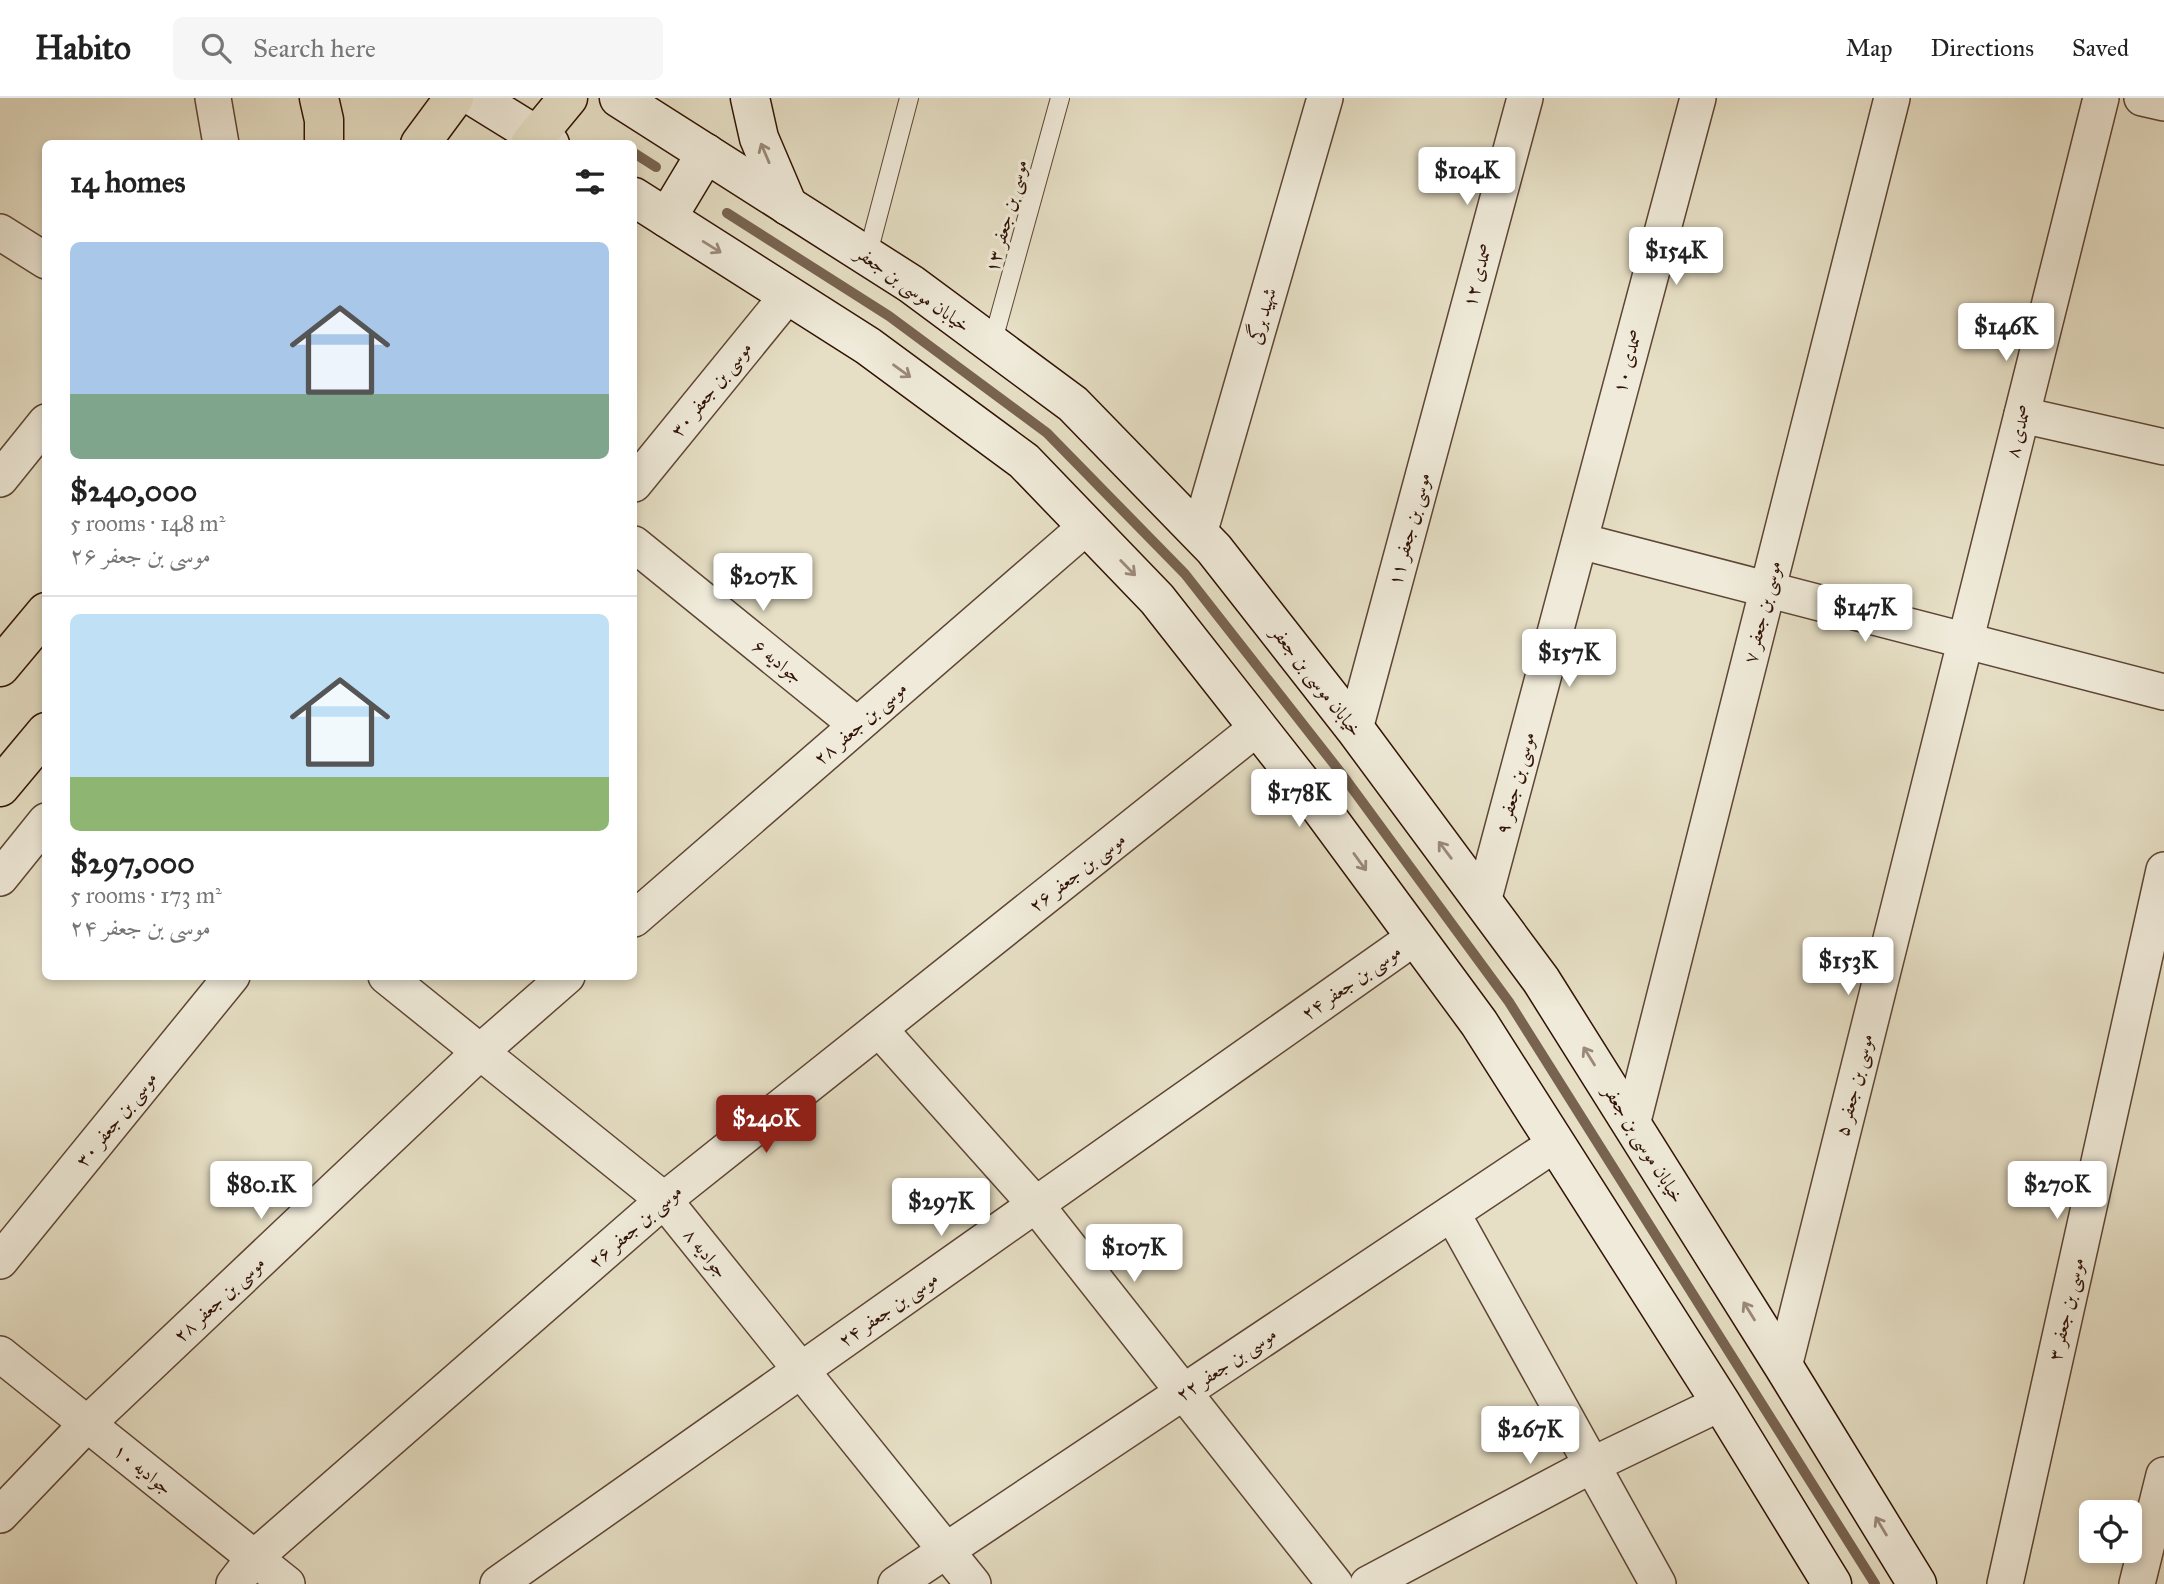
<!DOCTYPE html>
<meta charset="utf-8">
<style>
:root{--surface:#fff;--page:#f6f6f6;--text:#222;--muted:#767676;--line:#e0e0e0;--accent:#8f2418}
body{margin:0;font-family:"IM FELL Great Primer",Amiri,serif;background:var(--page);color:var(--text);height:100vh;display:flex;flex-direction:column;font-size:26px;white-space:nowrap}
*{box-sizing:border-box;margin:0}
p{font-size:23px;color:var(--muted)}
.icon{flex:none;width:38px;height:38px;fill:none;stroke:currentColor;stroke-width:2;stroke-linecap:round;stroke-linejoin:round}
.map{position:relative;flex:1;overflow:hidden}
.sheet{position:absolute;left:42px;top:42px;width:595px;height:840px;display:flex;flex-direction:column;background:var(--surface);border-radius:10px;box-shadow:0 4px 10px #0003}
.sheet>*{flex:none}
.tools{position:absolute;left:2079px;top:1402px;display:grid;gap:14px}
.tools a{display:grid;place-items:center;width:63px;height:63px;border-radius:10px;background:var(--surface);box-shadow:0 4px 10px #0003;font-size:35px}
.price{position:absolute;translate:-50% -60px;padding:0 16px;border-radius:7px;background:#fff;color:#222;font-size:23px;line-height:46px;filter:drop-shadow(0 2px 4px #0008)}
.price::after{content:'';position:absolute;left:50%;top:42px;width:21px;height:16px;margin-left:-10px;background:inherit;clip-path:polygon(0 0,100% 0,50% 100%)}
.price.active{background:var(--accent);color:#fff}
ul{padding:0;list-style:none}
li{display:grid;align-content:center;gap:14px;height:371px;padding:0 28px}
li+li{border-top:2px solid var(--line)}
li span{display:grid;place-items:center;height:217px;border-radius:10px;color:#555}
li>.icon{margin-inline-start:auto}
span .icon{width:126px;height:126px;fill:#fffc;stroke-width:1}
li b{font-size:30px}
h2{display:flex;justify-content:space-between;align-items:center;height:84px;padding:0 28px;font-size:30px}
header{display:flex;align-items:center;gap:42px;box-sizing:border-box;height:98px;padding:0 35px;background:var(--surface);border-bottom:2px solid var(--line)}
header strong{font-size:33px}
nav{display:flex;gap:38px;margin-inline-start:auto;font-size:24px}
.search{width:490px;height:63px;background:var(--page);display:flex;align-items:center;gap:18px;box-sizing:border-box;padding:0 24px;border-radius:10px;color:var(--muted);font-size:26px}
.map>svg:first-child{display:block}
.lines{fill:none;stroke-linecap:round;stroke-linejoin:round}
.stream{stroke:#786350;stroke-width:10}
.lane-casing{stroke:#5e4534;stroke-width:20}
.street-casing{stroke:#5e4534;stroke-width:38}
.secondary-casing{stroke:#311204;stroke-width:41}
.primary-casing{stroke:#311204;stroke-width:41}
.lane{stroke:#efead9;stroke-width:18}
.street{stroke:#efead9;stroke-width:35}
.secondary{stroke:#efead9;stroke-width:38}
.primary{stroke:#e6dfc5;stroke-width:38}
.oneway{stroke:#9a8979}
.labels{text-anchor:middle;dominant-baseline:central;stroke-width:6;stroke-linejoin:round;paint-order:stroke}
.street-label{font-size:19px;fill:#311204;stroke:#efead9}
</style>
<header>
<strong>Habito</strong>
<div class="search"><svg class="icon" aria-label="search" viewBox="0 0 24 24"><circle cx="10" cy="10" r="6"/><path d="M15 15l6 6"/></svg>Search here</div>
<nav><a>Map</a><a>Directions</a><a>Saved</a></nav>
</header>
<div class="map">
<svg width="2164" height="1486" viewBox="0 0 2164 1486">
<rect width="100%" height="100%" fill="#e6dfc5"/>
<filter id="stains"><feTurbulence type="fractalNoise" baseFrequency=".00286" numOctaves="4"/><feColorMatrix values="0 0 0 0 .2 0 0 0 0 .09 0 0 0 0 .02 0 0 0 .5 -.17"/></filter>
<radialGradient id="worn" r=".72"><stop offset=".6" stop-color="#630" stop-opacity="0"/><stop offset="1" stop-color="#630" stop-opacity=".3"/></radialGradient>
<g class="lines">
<g class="stream">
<polyline points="634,55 656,69"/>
<polyline points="727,115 889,218 1047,335 1185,476 1341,675 1509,904 1875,1486"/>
</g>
<defs>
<g id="lane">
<polyline points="867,159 909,0"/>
<polyline points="992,246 1060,0"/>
</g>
<g id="street">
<polyline points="213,0 221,46"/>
<polyline points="2142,0 2164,5"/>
<polyline points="0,134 46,163"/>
<polyline points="2022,317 2164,349"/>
<polyline points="0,381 46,324"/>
<polyline points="634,386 788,197"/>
<polyline points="1199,436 1325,0"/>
<polyline points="1580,443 2164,594"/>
<polyline points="634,446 857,627"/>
<polyline points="1355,631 1525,0"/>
<polyline points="0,780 46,723"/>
<polyline points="1483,804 1698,0"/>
<polyline points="634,821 1087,428"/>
<polyline points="386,878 664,1102 973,1486"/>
<polyline points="879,931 1036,1107 1335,1486"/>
<polyline points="1632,1027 1892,0"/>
<polyline points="1452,1115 1658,1486"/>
<polyline points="0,1163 232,878"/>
<polyline points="0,1256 287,1486"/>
<polyline points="1784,1269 2101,0"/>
<polyline points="0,1417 87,1326 480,954 567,878"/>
<polyline points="234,1486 254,1460 664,1102 1258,629"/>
<polyline points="498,1486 1415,839"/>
<polyline points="896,1486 1555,1046"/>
<polyline points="1368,1486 1592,1367 1721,1305"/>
<polyline points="2005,1486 2164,772"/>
<polyline points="2137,1486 2164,1377"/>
</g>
<g id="secondary">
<polyline points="476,0 550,46"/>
<polyline points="619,0 911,186 1073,306 1214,451 1355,631 1541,882 1784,1269 1917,1486"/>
<polyline points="750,0 759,40 788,108"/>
<polyline points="634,99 868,248 1024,363 1157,501 1311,697 1479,925 1721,1305 1832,1486"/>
<polyline points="667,120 706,55"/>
</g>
<g id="primary">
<polyline points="319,0 324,22 324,46"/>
<polyline points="420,46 454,0"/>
<polyline points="530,46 568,0"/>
<polyline points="0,569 46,514"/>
<polyline points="0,689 46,634"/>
</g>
</defs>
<use href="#lane" class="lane-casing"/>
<use href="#street" class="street-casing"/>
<use href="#secondary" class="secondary-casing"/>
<use href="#primary" class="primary-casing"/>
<use href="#lane" class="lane"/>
<use href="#street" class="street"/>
<use href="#secondary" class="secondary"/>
<use href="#primary" class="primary"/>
</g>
<defs><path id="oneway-shaft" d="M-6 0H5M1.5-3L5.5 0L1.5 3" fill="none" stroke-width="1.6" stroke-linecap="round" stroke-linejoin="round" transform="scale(1.75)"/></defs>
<g class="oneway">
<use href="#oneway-shaft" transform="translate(765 55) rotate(-113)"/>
<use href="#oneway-shaft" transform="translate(712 149) rotate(32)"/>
<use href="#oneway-shaft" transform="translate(902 273) rotate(36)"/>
<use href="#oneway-shaft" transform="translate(1128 470) rotate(46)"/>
<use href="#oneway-shaft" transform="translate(1445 752) rotate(-127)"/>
<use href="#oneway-shaft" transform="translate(1360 764) rotate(54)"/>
<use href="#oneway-shaft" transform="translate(1589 958) rotate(-122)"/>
<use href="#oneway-shaft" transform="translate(1749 1213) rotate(-122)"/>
<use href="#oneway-shaft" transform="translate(1881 1428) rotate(-121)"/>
</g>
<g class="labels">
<g class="street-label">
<text transform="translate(1006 118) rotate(-75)">موسی بن جعفر ۱۳</text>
<text transform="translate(1477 177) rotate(-75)">صمدی ۱۲</text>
<text transform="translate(913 191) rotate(35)">خیابان موسی بن جعفر</text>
<text transform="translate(1262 218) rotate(-74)">شهید برگی</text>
<text transform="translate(1627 263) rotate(-75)">صمدی ۱۰</text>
<text transform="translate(711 291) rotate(-51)">موسی بن جعفر ۳۰</text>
<text transform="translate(2018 333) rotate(-76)">صمدی ۸</text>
<text transform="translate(1409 431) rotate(-75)">موسی بن جعفر ۱۱</text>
<text transform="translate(1762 514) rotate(-76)">موسی بن جعفر ۷</text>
<text transform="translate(778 563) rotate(39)">جوادیه ۶</text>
<text transform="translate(1317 583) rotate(52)">خیابان موسی بن جعفر</text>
<text transform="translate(860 625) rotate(-41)">موسی بن جعفر ۲۸</text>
<text transform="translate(1515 685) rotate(-75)">موسی بن جعفر ۹</text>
<text transform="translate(1077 774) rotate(-38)">موسی بن جعفر ۲۶</text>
<text transform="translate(1351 884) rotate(-35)">موسی بن جعفر ۲۴</text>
<text transform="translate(1854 987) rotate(-76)">موسی بن جعفر ۵</text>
<text transform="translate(116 1021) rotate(-51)">موسی بن جعفر ۳۰</text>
<text transform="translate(1644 1046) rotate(58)">خیابان موسی بن جعفر</text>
<text transform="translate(635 1128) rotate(-41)">موسی بن جعفر ۲۶</text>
<text transform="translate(706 1155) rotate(51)">جوادیه ۸</text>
<text transform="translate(219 1201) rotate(-43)">موسی بن جعفر ۲۸</text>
<text transform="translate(888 1211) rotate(-35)">موسی بن جعفر ۲۴</text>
<text transform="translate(2066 1211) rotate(-77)">موسی بن جعفر ۳</text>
<text transform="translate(1226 1266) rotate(-34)">موسی بن جعفر ۲۲</text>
<text transform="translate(143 1371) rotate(39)">جوادیه ۱۰</text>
</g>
</g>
<rect width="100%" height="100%" filter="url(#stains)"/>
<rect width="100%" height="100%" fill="url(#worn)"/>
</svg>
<div class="tools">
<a><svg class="icon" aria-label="locate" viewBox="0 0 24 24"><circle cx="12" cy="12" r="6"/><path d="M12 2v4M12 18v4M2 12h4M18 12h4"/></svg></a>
</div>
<b class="price" style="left:1467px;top:109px">$104K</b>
<b class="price" style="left:1676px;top:189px">$154K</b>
<b class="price" style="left:2006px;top:265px">$146K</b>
<b class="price" style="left:763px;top:515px">$207K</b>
<b class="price" style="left:1865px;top:546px">$147K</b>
<b class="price" style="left:1569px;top:591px">$157K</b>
<b class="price" style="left:1299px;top:731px">$178K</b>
<b class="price" style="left:1848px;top:899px">$153K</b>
<b class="price active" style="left:766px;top:1057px">$240K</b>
<b class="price" style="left:261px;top:1123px">$80.1K</b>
<b class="price" style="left:2057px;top:1123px">$270K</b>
<b class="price" style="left:941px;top:1140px">$297K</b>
<b class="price" style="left:1134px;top:1186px">$107K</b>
<b class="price" style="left:1530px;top:1368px">$267K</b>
<section class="sheet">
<h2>14 homes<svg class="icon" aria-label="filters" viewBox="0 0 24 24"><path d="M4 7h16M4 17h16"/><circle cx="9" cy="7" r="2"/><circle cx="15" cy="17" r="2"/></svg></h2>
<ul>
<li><span style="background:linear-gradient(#a9c7e8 70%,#7fa58c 0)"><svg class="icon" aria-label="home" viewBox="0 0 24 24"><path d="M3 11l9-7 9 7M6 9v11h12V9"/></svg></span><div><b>$240,000</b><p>5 rooms · 148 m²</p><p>موسی بن جعفر ۲۶</p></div></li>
<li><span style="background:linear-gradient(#bfe0f5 75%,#8fb573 0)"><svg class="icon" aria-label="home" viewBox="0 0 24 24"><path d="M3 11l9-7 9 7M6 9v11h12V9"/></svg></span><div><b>$297,000</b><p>5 rooms · 173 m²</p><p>موسی بن جعفر ۲۴</p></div></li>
</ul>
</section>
</div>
